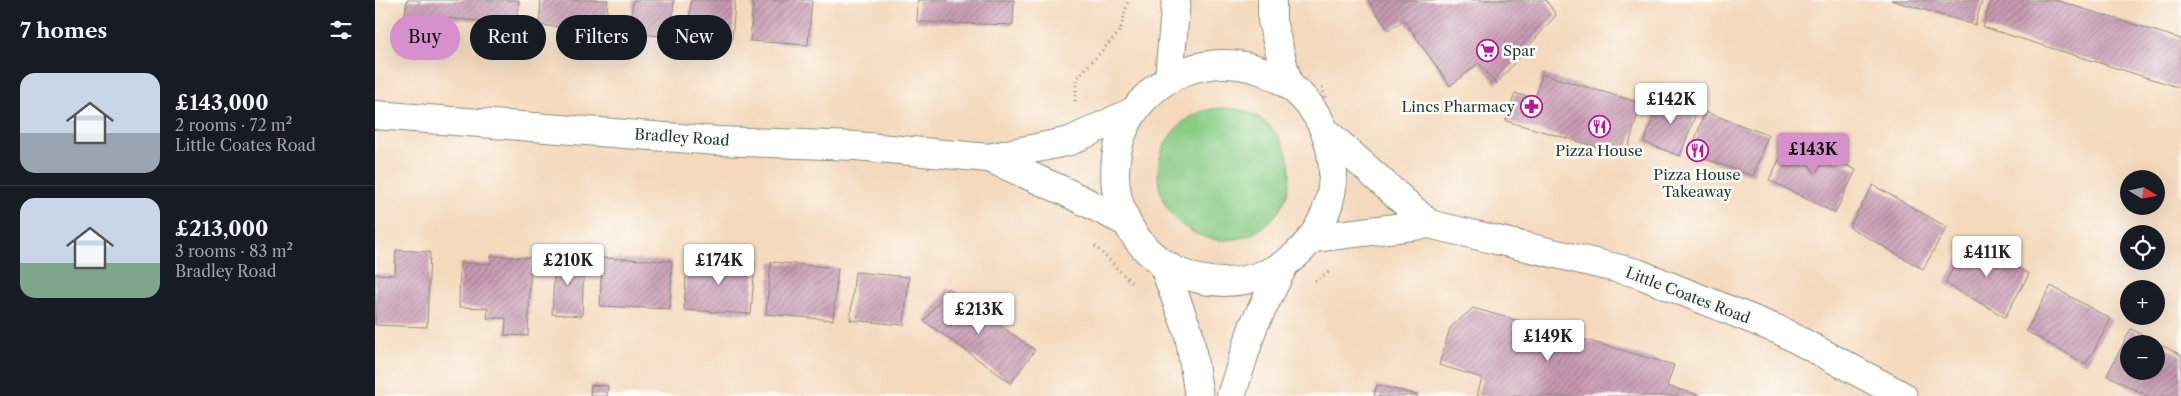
<!DOCTYPE html>
<meta charset="utf-8">
<style>
:root{--surface:#171b24;--page:#20242c;--text:#f1f3f6;--muted:#9ea1a6;--line:#363941;--accent:#d690ce}
body{margin:0;font-family:"Libre Caslon Text",serif;background:var(--page);color:var(--text);height:100vh;display:flex;flex-direction:column;font-size:19px;white-space:nowrap}
*{box-sizing:border-box;margin:0}
p{font-size:16px;color:var(--muted)}
.icon{flex:none;width:28px;height:28px;fill:none;stroke:currentColor;stroke-width:2;stroke-linecap:round;stroke-linejoin:round}
.map{position:relative;flex:1;overflow:hidden}
.details{display:flex;flex-direction:column;background:var(--surface);width:375px}
.details>*{flex:none}
.top-card{position:absolute;left:15px;top:15px;width:475px;height:45px;display:flex;gap:10px}
.needle{width:32px;rotate:100deg}
.buttons{position:absolute;left:1745px;top:170px;display:grid;gap:10px}
.buttons a{display:grid;place-items:center;width:45px;height:45px;border-radius:50%;background:var(--surface);box-shadow:0 5px 20px #0002;font-size:25px}
.price{position:absolute;translate:-50% -42px;padding:0 11px;border-radius:5px;background:#fff;color:#222;font-size:16px;line-height:32px;filter:drop-shadow(0 1px 2px #0008)}
.price::after{content:'';position:absolute;left:50%;top:30px;width:15px;height:11px;margin-left:-8px;background:inherit;clip-path:polygon(0 0,100% 0,50% 100%)}
.price.active{background:var(--accent);color:#111}
ul{padding:0;list-style:none}
li{display:flex;align-items:center;gap:15px;height:125px;padding:0 20px}
li+li{border-top:1px solid var(--line)}
li span{display:grid;place-items:center;flex:none;width:140px;height:100px;border-radius:15px;color:#555}
li>.icon{margin-inline-start:auto}
span .icon{width:60px;height:60px;fill:#fffc;stroke-width:1}
li b{font-size:21px}
h2{display:flex;justify-content:space-between;align-items:center;height:60px;padding:0 20px;font-size:21px}
.pill{padding:0 18px;border-radius:22px;background:var(--surface);box-shadow:0 5px 20px #0002;font-size:18px;line-height:45px}
.pill.active{background:var(--accent);color:#111}
main{display:flex;flex:1;min-height:0}
.map>svg:first-child{display:block}
.grass{fill:#88cc85;stroke:#54845c}
.building{fill:url(#building-hatch);fill-rule:evenodd}
.lines{fill:none;stroke-linecap:round;stroke-linejoin:round}
.tertiary-casing{stroke:#8a8b78;stroke-width:30}
.secondary-casing{stroke:#8a8b78;stroke-width:30}
.trunk-casing{stroke:#8a8b78;stroke-width:30}
.path{stroke:#8a8b78;stroke-width:3;stroke-dasharray:1 4;stroke-linecap:butt}
.tertiary{stroke:#fff;stroke-width:28}
.secondary{stroke:#fff;stroke-width:28}
.trunk{stroke:#fff;stroke-width:28}
.labels{text-anchor:middle;dominant-baseline:central;stroke-width:5;stroke-linejoin:round;paint-order:stroke}
.poi-label{font-size:15px;fill:#1f3d34;stroke:#fdfcf7}
.street-label{font-size:15px;fill:#1f3d34;stroke:#fdfcf7}
</style>
<main>
<section class="details">
<h2>7 homes<svg class="icon" aria-label="filters" viewBox="0 0 24 24"><path d="M4 7h16M4 17h16"/><circle cx="9" cy="7" r="2"/><circle cx="15" cy="17" r="2"/></svg></h2>
<ul>
<li><span style="background:linear-gradient(#c9d6e8 60%,#9aa5b1 0)"><svg class="icon" aria-label="home" viewBox="0 0 24 24"><path d="M3 11l9-7 9 7M6 9v11h12V9"/></svg></span><div><b>£143,000</b><p>2 rooms · 72 m²</p><p>Little Coates Road</p></div></li>
<li><span style="background:linear-gradient(#c9d6e8 65%,#7fa58c 0)"><svg class="icon" aria-label="home" viewBox="0 0 24 24"><path d="M3 11l9-7 9 7M6 9v11h12V9"/></svg></span><div><b>£213,000</b><p>3 rooms · 83 m²</p><p>Bradley Road</p></div></li>
</ul>
</section>
<div class="map">
<svg width="1806" height="396" viewBox="0 0 1806 396">
<defs>
<pattern id="building-hatch" width="6" height="6" patternUnits="userSpaceOnUse" patternTransform="scale(1.25)"><rect width="6" height="6" fill="#c798b1"/><path d="M-1 1l2-2M0 6l6-6M5 7l2-2" fill="none" stroke="#a17d91"/></pattern>
</defs>
<rect width="100%" height="100%" fill="#fdfcf7"/>
<filter id="ink" filterUnits="userSpaceOnUse"><feTurbulence type="fractalNoise" baseFrequency=".02" numOctaves="2"/><feDisplacementMap in="SourceGraphic" scale="10" xChannelSelector="R" yChannelSelector="G"/><feConvolveMatrix kernelMatrix="1 2 1 2 8 2 1 2 1" color-interpolation-filters="sRGB"/></filter>
<filter id="wash" filterUnits="userSpaceOnUse"><feTurbulence type="fractalNoise" baseFrequency=".0096" numOctaves="4" result="noise"/><feDisplacementMap in="SourceGraphic" scale="20" xChannelSelector="R" yChannelSelector="G"/><feGaussianBlur stdDeviation="1.12" result="paint"/><feColorMatrix in="noise" values="0 0 0 0 0 0 0 0 0 0 0 0 0 0 0 0 0 1.4 0 .05"/><feComposite in="paint" operator="in"/></filter>
<g filter="url(#wash)">
<rect width="100%" height="100%" fill="#f4d9bc"/>
<circle class="grass" cx="849" cy="174" r="66"/>
<g id="blocks">
<g class="building">
<polygon points="32,0 144,0 142,24 30,15"/>
<polygon points="166,0 233,0 230,31 164,25"/>
<polygon points="258,0 299,0 296,37 255,33"/>
<polygon points="316,0 360,0 357,41 313,37"/>
<polygon points="378,0 437,0 433,45 375,41"/>
<polygon points="543,0 639,0 638,25 542,22"/>
<polygon points="993,0 1171,0 1181,15 1121,84 1104,63 1075,86 1029,20 1013,30"/>
<polygon points="1516,0 1607,0 1600,25"/>
<polygon points="1616,0 1680,0 1806,39 1806,88 1608,27"/>
<polygon points="1167,74 1266,103 1251,155 1131,121 1140,93 1160,99"/>
<polygon points="1287,95 1323,108 1305,156 1269,142"/>
<polygon points="1330,112 1393,135 1378,176 1315,153"/>
<polygon points="1415,137 1481,170 1460,213 1394,180"/>
<polygon points="1498,185 1572,227 1548,269 1474,227"/>
<polygon points="1594,240 1654,274 1630,317 1570,283"/>
<polygon points="21,250 55,252 52,327 0,325 0,274 20,275"/>
<polygon points="116,256 156,258 153,336 130,335 131,318 112,318 113,308 84,307 85,263 116,264"/>
<polygon points="180,257 209,258 207,316 177,314"/>
<polygon points="227,258 297,261 295,309 225,306"/>
<polygon points="312,259 380,263 376,314 309,310"/>
<polygon points="396,262 463,268 458,320 391,314"/>
<polygon points="480,272 534,277 529,325 475,320"/>
<polygon points="1676,286 1736,319 1711,364 1651,331"/>
<polygon points="573,288 660,350 636,383 549,321"/>
<polygon points="1098,308 1299,365 1292,386 1327,396 1102,396 1107,378 1064,365 1075,328"/>
<path d="M 1756,329 L 1806,355 L 1806,396 L 1772,396 L 1732,375 ZM 1754,344 L 1781,344 L 1781,371 L 1754,371 Z"/>
<polygon points="216,385 233,386 232,396 215,396"/>
<polygon points="1002,385 1043,395 1043,396 999,396"/>
</g>
</g>
</g>
<g filter="url(#ink)">
<use href="#blocks" fill-opacity="0" stroke="#8a8b78" stroke-width="1"/>
<g class="lines">
<defs>
<g id="tertiary">
<polyline points="0,115 343,141 481,146 614,158 695,141 759,111"/>
<polyline points="614,158 689,191 751,222"/>
</g>
<g id="secondary">
<polyline points="951,132 1054,224"/>
<polyline points="938,238 1054,224 1262,273 1406,331 1528,396"/>
</g>
<g id="trunk">
<polyline points="897,0 897,21 913,84"/>
<circle cx="849" cy="173" r="109"/>
<polyline points="794,78 801,0"/>
<polyline points="788,264 814,334 824,396"/>
<polyline points="856,396 878,327 909,265"/>
</g>
</defs>
<use href="#tertiary" class="tertiary-casing"/>
<use href="#secondary" class="secondary-casing"/>
<use href="#trunk" class="trunk-casing"/>
<g class="path">
<polyline points="947,87 951,100"/>
<polyline points="700,101 702,78 745,31 753,0"/>
<polyline points="720,246 758,284"/>
<polyline points="940,281 954,272"/>
</g>
<use href="#tertiary" class="tertiary"/>
<use href="#secondary" class="secondary"/>
<use href="#trunk" class="trunk"/>
</g>
</g>
<defs>
<symbol id="supermarket-ring" viewBox="-11 -11 22 22"><circle r="9.5" fill="#fdfcf7" stroke="#b5179e" stroke-width="1.5"/><path d="M-6-5.5h2.5l.6 2H6L4.5 2H-2.5L-4.4-4H-6ZM-1.5 3.2a1.3 1.3 0 1 0 .1 0ZM3 3.2a1.3 1.3 0 1 0 .1 0Z" fill="#b5179e"/></symbol>
<symbol id="pharmacy-ring" viewBox="-11 -11 22 22"><circle r="9.5" fill="#fdfcf7" stroke="#b5179e" stroke-width="1.5"/><path d="M-2-6h4v4h4v4h-4v4h-4v-4h-4v-4h4Z" fill="#b5179e"/></symbol>
<symbol id="restaurant-ring" viewBox="-11 -11 22 22"><circle r="9.5" fill="#fdfcf7" stroke="#b5179e" stroke-width="1.5"/><path d="M-5-6h1v4h1v-4h1v4h1v-4h1v5L-1.5 .5V6h-2V.5L-5-1ZM5-6V6H3V1.5H1.5Q1.5-4 5-6Z" fill="#b5179e"/></symbol>
</defs>
<g fill-rule="evenodd">
<use href="#supermarket-ring" x="1100" y="38" width="25" height="25"/>
<use href="#pharmacy-ring" x="1144" y="94" width="25" height="25"/>
<use href="#restaurant-ring" x="1212" y="114" width="25" height="25"/>
<use href="#restaurant-ring" x="1310" y="138" width="25" height="25"/>
</g>
<g class="labels">
<g class="poi-label">
<text x="1128" y="50" text-anchor="start">Spar</text>
<text x="1140" y="106" text-anchor="end">Lincs Pharmacy</text>
<text x="1224" y="150">Pizza House</text>
<text x="1322" y="174">Pizza House<tspan x="1322" dy="17">Takeaway</tspan></text>
</g>
<g class="street-label">
<text transform="translate(307 137) rotate(4)">Bradley Road</text>
<text transform="translate(1313 295) rotate(21)">Little Coates Road</text>
</g>
</g>
</svg>
<div class="buttons">
<a><svg class="needle" viewBox="-14 -14 28 28"><path d="M0-13l5 13h-10z" fill="#e53935"/><path d="M0 13l5-13h-10z" fill="#9ea1a6"/></svg></a>
<a><svg class="icon" aria-label="locate" viewBox="0 0 24 24"><circle cx="12" cy="12" r="6"/><path d="M12 2v4M12 18v4M2 12h4M18 12h4"/></svg></a>
<a>+</a>
<a>−</a>
</div>
<b class="price" style="left:1296px;top:125px">£142K</b>
<b class="price active" style="left:1438px;top:175px">£143K</b>
<b class="price" style="left:1612px;top:278px">£411K</b>
<b class="price" style="left:193px;top:286px">£210K</b>
<b class="price" style="left:344px;top:286px">£174K</b>
<b class="price" style="left:604px;top:335px">£213K</b>
<b class="price" style="left:1173px;top:362px">£149K</b>
<div class="top-card">
<a class="pill active">Buy</a>
<a class="pill">Rent</a>
<a class="pill">Filters</a>
<a class="pill">New</a>
</div>
</div>
</main>
